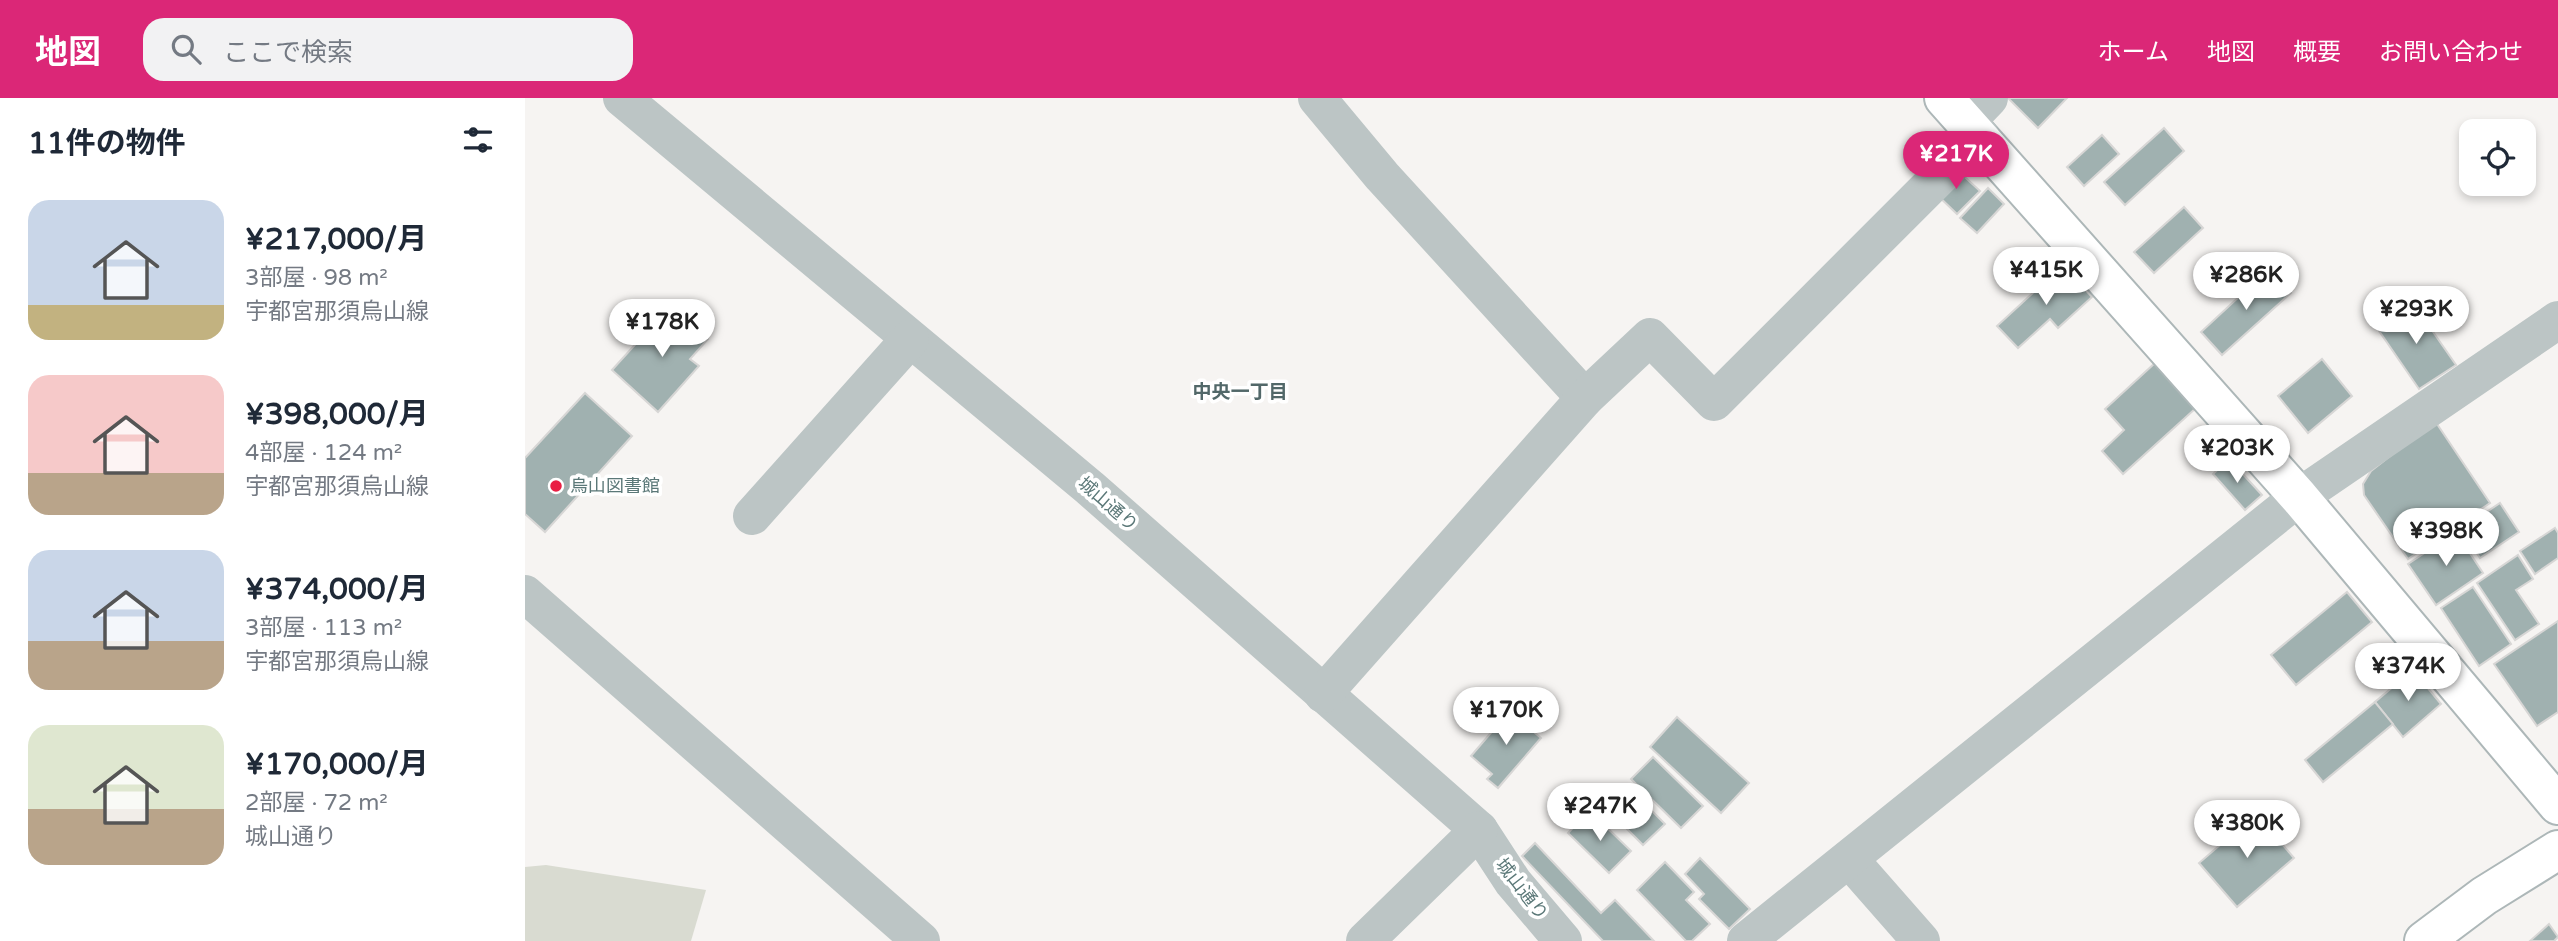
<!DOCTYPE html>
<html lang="ja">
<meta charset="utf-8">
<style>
:root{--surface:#fff;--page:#f2f2f3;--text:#1f2937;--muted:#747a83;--accent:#db2777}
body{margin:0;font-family:"Varela Round","Noto Sans JP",sans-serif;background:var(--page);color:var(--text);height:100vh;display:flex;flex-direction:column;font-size:26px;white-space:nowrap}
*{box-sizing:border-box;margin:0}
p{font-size:23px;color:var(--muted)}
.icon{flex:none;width:38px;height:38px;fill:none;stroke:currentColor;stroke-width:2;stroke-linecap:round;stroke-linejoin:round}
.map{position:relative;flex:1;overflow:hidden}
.details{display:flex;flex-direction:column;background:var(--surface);width:525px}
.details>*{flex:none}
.buttons{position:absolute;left:1934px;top:21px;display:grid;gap:14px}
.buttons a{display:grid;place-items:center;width:77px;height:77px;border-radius:14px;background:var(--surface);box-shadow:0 4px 10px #0003;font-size:35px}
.price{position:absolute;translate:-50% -60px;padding:0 16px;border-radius:24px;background:#fff;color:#222;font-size:23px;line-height:46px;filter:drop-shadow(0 2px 4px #0008)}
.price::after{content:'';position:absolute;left:50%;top:42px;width:21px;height:16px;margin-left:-10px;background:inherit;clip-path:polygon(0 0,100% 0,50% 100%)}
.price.selected{background:var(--accent);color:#fff}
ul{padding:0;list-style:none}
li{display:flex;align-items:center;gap:21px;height:175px;padding:0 28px}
li span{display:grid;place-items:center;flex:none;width:196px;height:140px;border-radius:21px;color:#555}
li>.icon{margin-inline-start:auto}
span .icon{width:84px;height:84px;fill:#fffc;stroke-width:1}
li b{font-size:30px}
h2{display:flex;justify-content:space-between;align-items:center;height:84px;padding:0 28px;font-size:30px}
header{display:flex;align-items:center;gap:42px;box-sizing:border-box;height:98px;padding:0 35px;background:var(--accent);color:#fff}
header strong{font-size:33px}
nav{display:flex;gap:38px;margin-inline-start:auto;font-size:24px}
.search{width:490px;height:63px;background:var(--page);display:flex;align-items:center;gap:18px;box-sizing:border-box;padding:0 24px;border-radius:21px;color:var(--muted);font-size:26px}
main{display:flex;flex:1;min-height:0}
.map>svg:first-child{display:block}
.green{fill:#d9dbd1}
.building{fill:#a0b1b0;stroke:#d7d6d5;stroke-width:2}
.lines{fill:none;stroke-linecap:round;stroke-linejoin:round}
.major-casing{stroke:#adb7b8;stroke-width:42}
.minor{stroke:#bcc5c5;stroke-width:38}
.major{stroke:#fff;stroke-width:38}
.poi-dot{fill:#e91e43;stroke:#fff;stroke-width:2.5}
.labels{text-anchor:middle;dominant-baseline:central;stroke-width:7;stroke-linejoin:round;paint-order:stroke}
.poi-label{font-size:18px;fill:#5b7878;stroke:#fff;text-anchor:start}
.street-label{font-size:18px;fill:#5b7878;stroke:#fff}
.neighbourhood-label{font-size:19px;font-weight:bold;fill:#526869;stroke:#fff}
</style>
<header>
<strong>地図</strong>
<div class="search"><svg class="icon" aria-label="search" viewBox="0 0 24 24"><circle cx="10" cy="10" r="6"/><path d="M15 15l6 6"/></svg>ここで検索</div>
<nav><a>ホーム</a><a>地図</a><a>概要</a><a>お問い合わせ</a></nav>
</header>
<main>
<section class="details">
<h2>11件の物件<svg class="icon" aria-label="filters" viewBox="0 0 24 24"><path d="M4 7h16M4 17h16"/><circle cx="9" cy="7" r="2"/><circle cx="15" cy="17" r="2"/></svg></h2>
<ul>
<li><span style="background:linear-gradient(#c9d6e8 75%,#c2b280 0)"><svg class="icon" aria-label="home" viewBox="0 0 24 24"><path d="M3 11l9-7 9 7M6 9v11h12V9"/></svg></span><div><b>¥217,000/月</b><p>3部屋 · 98 m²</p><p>宇都宮那須烏山線</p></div></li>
<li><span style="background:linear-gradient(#f6c9c9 70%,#b9a48a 0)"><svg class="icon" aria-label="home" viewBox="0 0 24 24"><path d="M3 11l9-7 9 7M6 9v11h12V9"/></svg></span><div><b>¥398,000/月</b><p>4部屋 · 124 m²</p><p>宇都宮那須烏山線</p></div></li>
<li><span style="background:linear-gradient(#c9d6e8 65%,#b9a48a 0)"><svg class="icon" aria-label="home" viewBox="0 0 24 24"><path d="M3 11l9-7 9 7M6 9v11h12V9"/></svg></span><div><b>¥374,000/月</b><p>3部屋 · 113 m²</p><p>宇都宮那須烏山線</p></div></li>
<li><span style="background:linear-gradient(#dfe7d0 60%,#b9a48a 0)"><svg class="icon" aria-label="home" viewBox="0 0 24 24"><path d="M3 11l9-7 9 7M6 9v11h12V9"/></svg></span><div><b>¥170,000/月</b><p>2部屋 · 72 m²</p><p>城山通り</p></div></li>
</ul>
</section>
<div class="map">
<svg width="2033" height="843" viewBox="0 0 2033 843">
<rect width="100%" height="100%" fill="#f6f4f2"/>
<polygon class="green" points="21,767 181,792 166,843 0,843 0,769"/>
<g class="building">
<polygon points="1483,0 1542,0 1513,30"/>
<polygon points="1639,30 1659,53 1600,107 1579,84"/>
<polygon points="1577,37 1594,56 1559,88 1542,69"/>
<polygon points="1430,70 1455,93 1432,116 1408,93"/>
<polygon points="1463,90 1479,106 1452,135 1435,120"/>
<polygon points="1659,109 1678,130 1629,175 1609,154"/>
<polygon points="1538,167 1567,199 1533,230 1525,221 1493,250 1472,228"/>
<polygon points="1744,171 1766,195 1697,257 1676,234"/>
<polygon points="1888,205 1931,267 1894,291 1850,227"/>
<polygon points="146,207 183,241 165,261 174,268 133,314 87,272"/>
<polygon points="1797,261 1827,298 1783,335 1753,298"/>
<polygon points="1630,265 1671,310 1598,376 1577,353 1599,332 1580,311"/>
<polygon points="60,295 107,338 20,434 0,416 0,360"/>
<polygon points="1910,323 1965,405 1883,461 1839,397 1838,386 1846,373"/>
<polygon points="1704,361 1737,397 1720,412 1688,376"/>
<polygon points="1975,405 1994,434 1955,460 1936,431"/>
<polygon points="2030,430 2033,435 2033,460 2010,476 1995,453"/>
<polygon points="1931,434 1958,475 1911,507 1883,466"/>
<polygon points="1993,457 2008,481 1991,492 2014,526 1990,542 1952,485"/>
<polygon points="1948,489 1986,546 1954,568 1916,510"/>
<polygon points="1822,494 1847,524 1771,587 1746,557"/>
<polygon points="2033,523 2033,614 2012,628 1969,566"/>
<polygon points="1888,572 1916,606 1878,639 1850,604"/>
<polygon points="1850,604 1868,626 1798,684 1780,662"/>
<polygon points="988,609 1005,624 1002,628 1016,640 973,690 962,681 967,676 946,658"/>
<polygon points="1152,619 1224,685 1196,715 1125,649"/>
<polygon points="1128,659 1178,708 1156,730 1106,681"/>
<polygon points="1102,688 1140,726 1118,747 1081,710"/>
<polygon points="1731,716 1769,760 1712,809 1674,765"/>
<polygon points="1070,718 1106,753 1084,775 1043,735 1056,721 1062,727"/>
<polygon points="1010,745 1076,815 1090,802 1129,843 1078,843 997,758"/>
<polygon points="1175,760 1225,811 1204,831 1174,801 1179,796 1160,776"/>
<polygon points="1140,764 1169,794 1161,802 1185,826 1167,843 1161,843 1112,792"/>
<polygon points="2024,826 2033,839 2029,843 2005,843"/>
</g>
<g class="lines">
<defs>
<g id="major">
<polyline points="1419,0 1774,399 2033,707"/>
<polyline points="1899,843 1959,798 2033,752"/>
</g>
</defs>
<use href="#major" class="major-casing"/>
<g class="minor">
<polyline points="97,0 565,390 954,732 988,784 1038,843"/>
<polyline points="792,0 857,78 1060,300"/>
<polyline points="1441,24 1464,0"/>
<polyline points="227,418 385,241"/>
<polyline points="0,496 396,843"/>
<polyline points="798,596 1060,300 1125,239 1189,304 1455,38"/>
<polyline points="1324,761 1396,843"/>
<polyline points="840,843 954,732"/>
<polyline points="1221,843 1774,399 2033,222"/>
</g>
<use href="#major" class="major"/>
</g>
<circle class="poi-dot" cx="31" cy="388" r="7"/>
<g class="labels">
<g class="poi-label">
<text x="45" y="388">烏山図書館</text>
</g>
<g class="street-label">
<text transform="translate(583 406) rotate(41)">城山通り</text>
<text transform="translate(997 791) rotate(52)">城山通り</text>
</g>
<g class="neighbourhood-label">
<text x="715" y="294">中央一丁目</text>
</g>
</g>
</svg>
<div class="buttons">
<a><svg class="icon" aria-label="locate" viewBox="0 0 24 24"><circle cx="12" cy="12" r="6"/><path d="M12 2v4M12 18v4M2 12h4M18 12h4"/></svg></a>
</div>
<b class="price selected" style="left:1431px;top:93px">¥217K</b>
<b class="price" style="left:1521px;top:209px">¥415K</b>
<b class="price" style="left:1721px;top:214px">¥286K</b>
<b class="price" style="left:1891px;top:248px">¥293K</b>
<b class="price" style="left:137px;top:261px">¥178K</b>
<b class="price" style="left:1712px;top:387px">¥203K</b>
<b class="price" style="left:1921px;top:470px">¥398K</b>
<b class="price" style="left:1883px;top:605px">¥374K</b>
<b class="price" style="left:981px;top:649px">¥170K</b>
<b class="price" style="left:1075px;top:745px">¥247K</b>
<b class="price" style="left:1722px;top:762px">¥380K</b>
</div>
</main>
